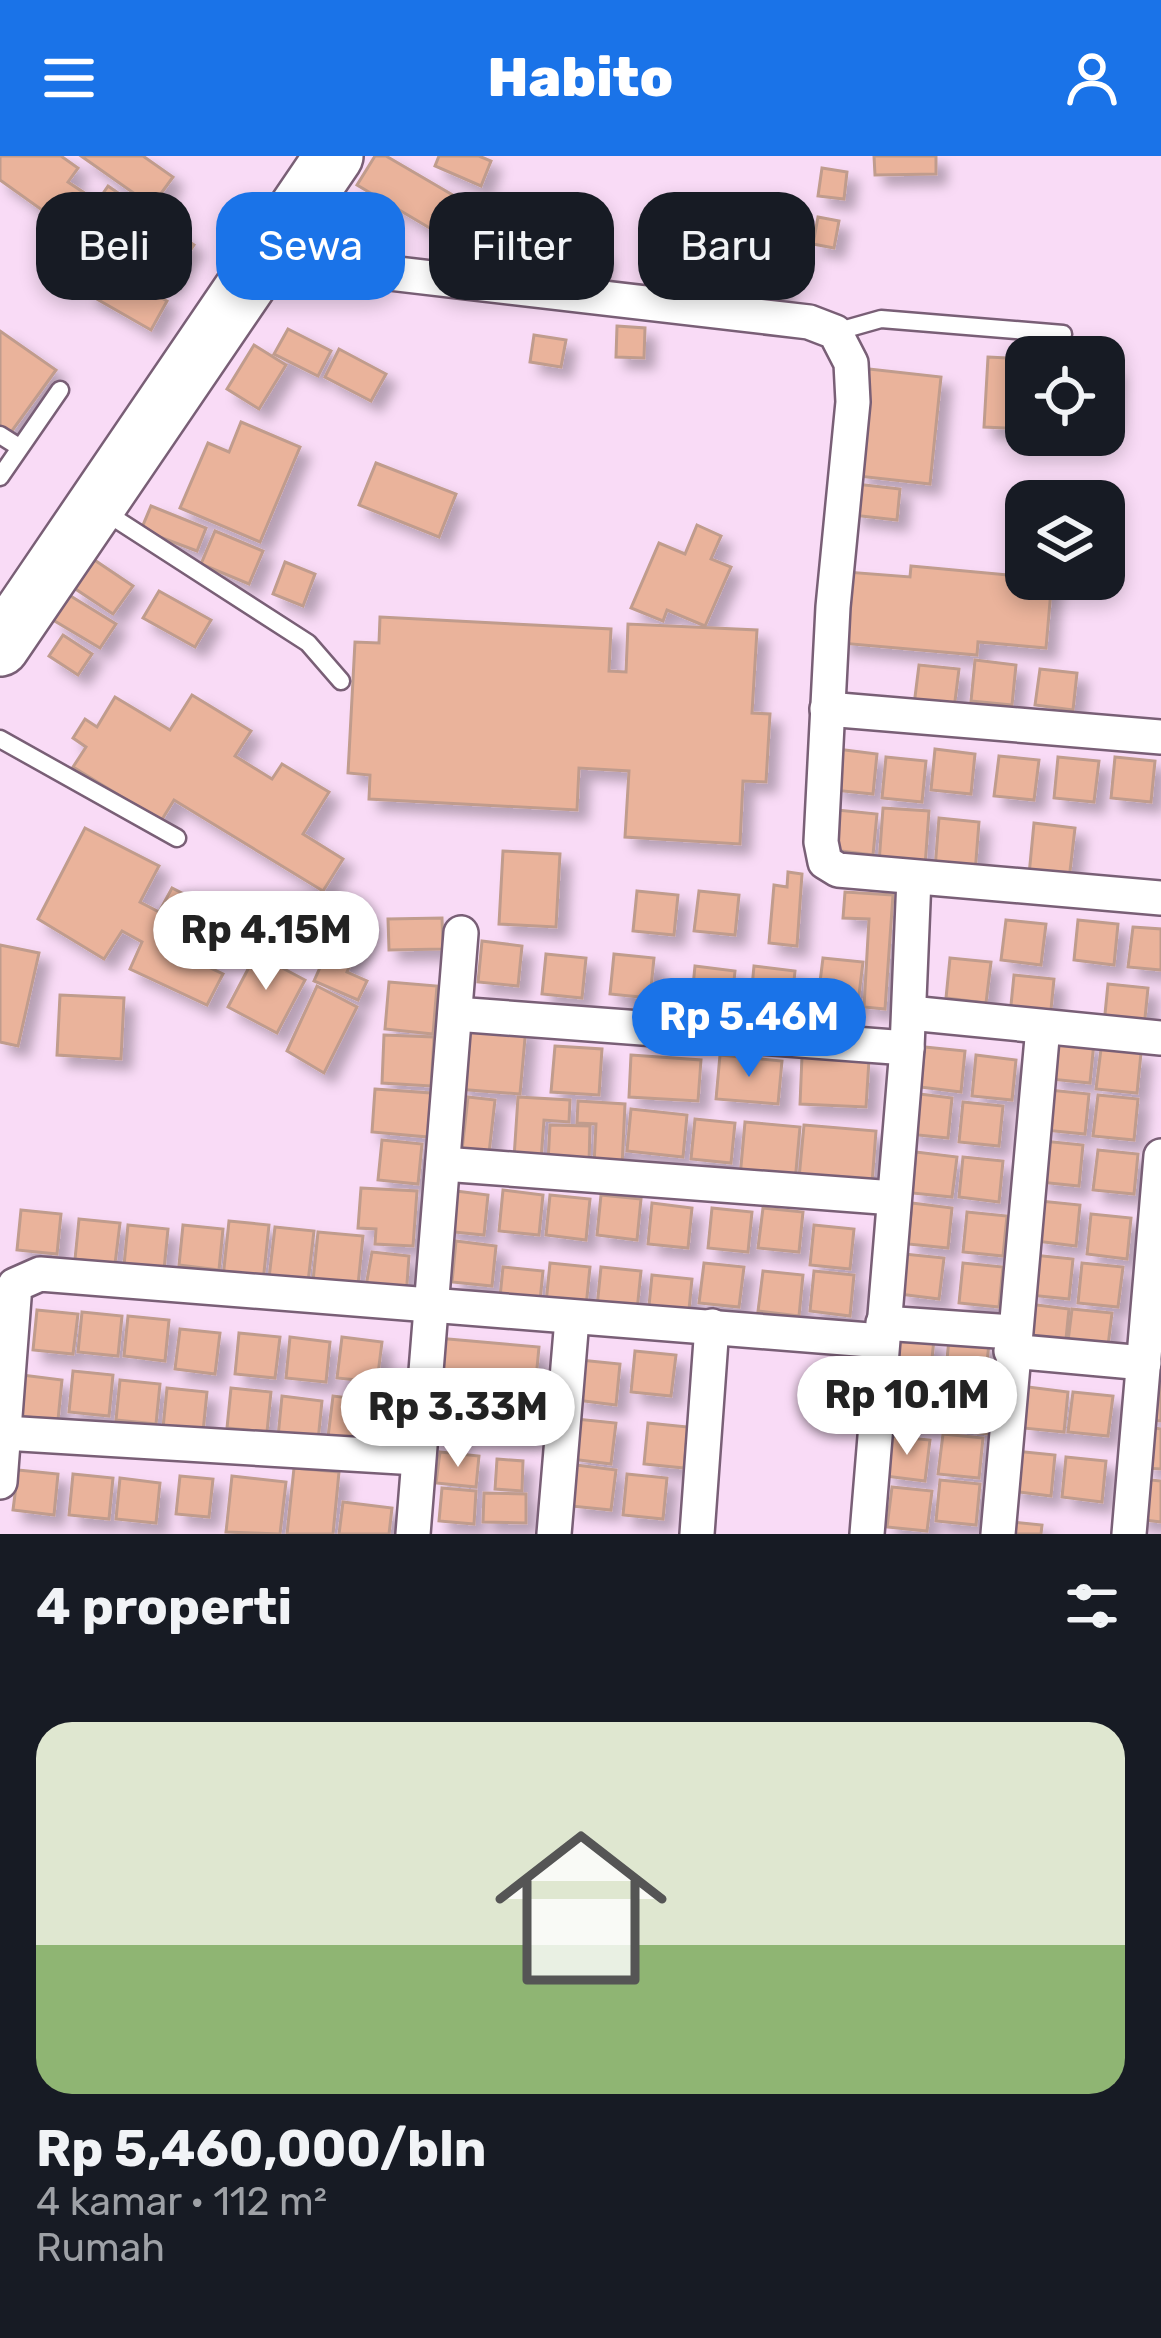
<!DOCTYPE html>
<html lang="id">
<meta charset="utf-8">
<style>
:root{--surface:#171b24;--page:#20242c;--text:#f1f3f6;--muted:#9ea1a6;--accent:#1a73e8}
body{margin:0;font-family:Rubik,sans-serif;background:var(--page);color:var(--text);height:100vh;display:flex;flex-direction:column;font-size:45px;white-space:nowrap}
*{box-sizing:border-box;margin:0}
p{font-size:39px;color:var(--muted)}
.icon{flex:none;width:66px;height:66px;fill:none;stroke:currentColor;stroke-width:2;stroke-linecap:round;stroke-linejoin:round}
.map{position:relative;height:1378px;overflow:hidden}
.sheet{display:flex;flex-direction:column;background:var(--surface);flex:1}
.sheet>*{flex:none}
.guide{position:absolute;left:36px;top:36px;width:1089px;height:108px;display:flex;gap:24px}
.buttons{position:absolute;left:1005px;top:180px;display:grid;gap:24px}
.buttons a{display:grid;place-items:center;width:120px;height:120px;border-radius:24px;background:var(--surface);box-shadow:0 6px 18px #0003;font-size:60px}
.price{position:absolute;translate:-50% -102px;padding:0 27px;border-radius:42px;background:#fff;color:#222;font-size:39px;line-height:78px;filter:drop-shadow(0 3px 6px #0008)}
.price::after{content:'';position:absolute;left:50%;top:72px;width:36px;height:27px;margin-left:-18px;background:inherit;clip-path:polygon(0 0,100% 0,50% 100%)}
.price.active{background:var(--accent);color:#fff}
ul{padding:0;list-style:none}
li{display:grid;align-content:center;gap:24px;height:636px;padding:0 36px}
li span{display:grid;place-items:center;height:372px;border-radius:36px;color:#555}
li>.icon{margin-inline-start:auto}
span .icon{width:216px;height:216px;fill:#fffc;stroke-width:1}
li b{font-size:51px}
h2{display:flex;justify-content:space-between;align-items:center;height:144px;padding:0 36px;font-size:51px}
.tag{padding:0 42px;border-radius:36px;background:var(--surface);box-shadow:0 6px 18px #0003;font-size:42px;line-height:108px}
.tag.active{background:var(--accent);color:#fff}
header{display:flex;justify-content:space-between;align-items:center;height:156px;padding:0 36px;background:var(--accent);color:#fff;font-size:54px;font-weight:800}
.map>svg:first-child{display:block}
.building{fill:#eab39b;stroke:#c09c8d;stroke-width:3;filter:url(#shadow)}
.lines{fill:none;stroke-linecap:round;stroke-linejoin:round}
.service-casing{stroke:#795f76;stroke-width:21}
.minor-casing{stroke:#795f76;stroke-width:38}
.trunk-casing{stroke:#795f76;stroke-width:62}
.service{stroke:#fff;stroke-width:16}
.minor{stroke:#fff;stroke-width:33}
.trunk{stroke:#fff;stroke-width:57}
</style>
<header><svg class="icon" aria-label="menu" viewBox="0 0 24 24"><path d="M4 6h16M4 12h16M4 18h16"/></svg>Habito<svg class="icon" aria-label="person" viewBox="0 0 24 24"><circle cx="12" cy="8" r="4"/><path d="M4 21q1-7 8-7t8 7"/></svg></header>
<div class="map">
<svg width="1161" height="1378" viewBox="0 0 1161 1378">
<defs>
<filter id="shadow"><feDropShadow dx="10" dy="10" stdDeviation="6" flood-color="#0004"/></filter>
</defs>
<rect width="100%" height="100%" fill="#f9dbf6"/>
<g class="building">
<polygon points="0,0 61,0 78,12 68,26 92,42 75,66 55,51 49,59 0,24"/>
<polygon points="81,0 143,0 173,21 152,50"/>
<polygon points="375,0 386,0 475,52 455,87 357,29"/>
<polygon points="439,0 479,0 491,5 481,30 435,10"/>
<polygon points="874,0 936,0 936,18 875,19"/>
<polygon points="822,12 847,16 844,43 818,40"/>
<polygon points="108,30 194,89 167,129 81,70"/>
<polygon points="818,61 839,65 834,92 813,88"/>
<polygon points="569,91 603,97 598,131 563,125"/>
<polygon points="657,102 688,106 684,140 653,137"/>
<polygon points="104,110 167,145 151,174 88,138"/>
<polygon points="702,114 732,118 729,146 699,144"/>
<polygon points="753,122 783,125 780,152 750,150"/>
<polygon points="617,170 645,172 644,202 616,201"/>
<polygon points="288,173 331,195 318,220 274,198"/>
<polygon points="0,175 56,214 9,279 0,273"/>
<polygon points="534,179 566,184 561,211 530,206"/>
<polygon points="254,189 286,209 259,253 227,233"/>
<polygon points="339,193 386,218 371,245 325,221"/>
<polygon points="988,201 1026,203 1026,273 984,271"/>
<polygon points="1104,211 1113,212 1110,263 1104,263"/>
<polygon points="869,213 941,221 930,328 858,320"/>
<polygon points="241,266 300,291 260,386 180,352 208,287 229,296"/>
<polygon points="376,307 456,338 439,381 359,349"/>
<polygon points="856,328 900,333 897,364 852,359"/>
<polygon points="151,350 206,372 197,395 141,374"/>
<polygon points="697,369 721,380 711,403 731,411 705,470 667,454 663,465 631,452 659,387 685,398"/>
<polygon points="215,375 263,395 249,428 201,408"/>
<polygon points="93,403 133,430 113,458 74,432"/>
<polygon points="285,406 315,418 303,450 273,438"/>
<polygon points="911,410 1052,423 1046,492 978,486 977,499 840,487 847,416 910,421"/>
<polygon points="159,435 211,464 195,491 143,462"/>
<polygon points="69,439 116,468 100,492 53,464"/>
<polygon points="380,461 611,473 609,515 626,516 628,468 757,474 752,557 770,558 766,626 743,625 740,688 625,681 629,615 579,612 577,654 369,643 370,619 348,617 355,486 379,487"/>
<polygon points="63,479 92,498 78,519 49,500"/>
<polygon points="975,504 1016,509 1012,549 971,545"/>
<polygon points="919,509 959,513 954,553 914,549"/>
<polygon points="1040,513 1077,517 1073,554 1035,549"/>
<polygon points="192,539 251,575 235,600 272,623 282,608 329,636 303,678 343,703 323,735 174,644 161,665 73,611 86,591 73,582 85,563 97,571 115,541 170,574"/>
<polygon points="837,593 877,598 873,638 833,634"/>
<polygon points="935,593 975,598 971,638 931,634"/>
<polygon points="999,600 1039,604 1034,644 994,640"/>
<polygon points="886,601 926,605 922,646 882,642"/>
<polygon points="1058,601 1099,605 1094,646 1054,642"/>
<polygon points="1115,601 1155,605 1151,646 1111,642"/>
<polygon points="883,652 929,655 925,710 879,707"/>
<polygon points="837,654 877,658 873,699 833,694"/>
<polygon points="939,662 979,666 975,717 935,713"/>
<polygon points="1034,667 1075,672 1069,724 1029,719"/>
<polygon points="85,672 159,710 140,746 159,756 172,732 254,774 244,796 210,780 198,806 223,818 207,849 130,813 142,786 122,775 104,803 38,763"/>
<polygon points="503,695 560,698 556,771 499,768"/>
<polygon points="788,716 802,718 797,790 769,787 774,729 787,731"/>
<polygon points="637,735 678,739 674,779 633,775"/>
<polygon points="699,735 739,739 735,779 694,775"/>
<polygon points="845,736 893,739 885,853 864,851 869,763 843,762"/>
<polygon points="345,756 369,766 347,816 367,825 358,844 314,825"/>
<polygon points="442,762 443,793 389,794 388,763"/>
<polygon points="1006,764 1046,768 1041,809 1001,804"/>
<polygon points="1078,764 1118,768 1114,809 1074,804"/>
<polygon points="1133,771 1161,773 1161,814 1128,811"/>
<polygon points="482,785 522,790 518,830 478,826"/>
<polygon points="0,789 39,797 18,890 0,886"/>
<polygon points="256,798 305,824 277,877 228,851"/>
<polygon points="546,798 586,802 582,842 542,838"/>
<polygon points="614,798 654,802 650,842 610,838"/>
<polygon points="823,802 863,806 858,847 818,842"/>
<polygon points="950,802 991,806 986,847 946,842"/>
<polygon points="695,810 735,815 731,855 691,851"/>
<polygon points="754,810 795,815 791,855 750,851"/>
<polygon points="1014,819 1054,823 1050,864 1010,859"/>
<polygon points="389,826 437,830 433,878 385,873"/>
<polygon points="1108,828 1148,832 1144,872 1104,868"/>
<polygon points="317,830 357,851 324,917 287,895"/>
<polygon points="60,839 124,842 121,903 57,899"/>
<polygon points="462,866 526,871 520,938 457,933"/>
<polygon points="384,879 434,881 431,930 382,927"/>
<polygon points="1054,882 1094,886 1090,927 1050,923"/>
<polygon points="555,890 602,893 599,939 551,936"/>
<polygon points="925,891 965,895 961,936 920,931"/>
<polygon points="1101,893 1141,897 1137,937 1096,933"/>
<polygon points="631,899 701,904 698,945 629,941"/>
<polygon points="720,899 782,905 778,948 716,943"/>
<polygon points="976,899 1016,904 1012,944 972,940"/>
<polygon points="802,900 869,904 866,951 800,948"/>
<polygon points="375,933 431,937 428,981 372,976"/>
<polygon points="1049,934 1089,938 1085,978 1044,974"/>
<polygon points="912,937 952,942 948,982 908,978"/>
<polygon points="1098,939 1138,943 1134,984 1093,980"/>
<polygon points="468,941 495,944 489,997 462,994"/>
<polygon points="518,941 570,944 569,966 544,964 541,1004 514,1002"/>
<polygon points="578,945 625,948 622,1011 594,1009 596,968 577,967"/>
<polygon points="963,946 1003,950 999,990 959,986"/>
<polygon points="631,953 687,959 683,1001 627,995"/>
<polygon points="695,963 735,967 731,1007 691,1003"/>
<polygon points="745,966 800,971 795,1026 740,1021"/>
<polygon points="550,969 590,970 589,1007 548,1006"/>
<polygon points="804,969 876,975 872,1027 799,1022"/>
<polygon points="382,984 422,988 418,1028 378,1024"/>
<polygon points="1043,985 1083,989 1079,1030 1039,1026"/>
<polygon points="1098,994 1138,998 1134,1038 1093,1034"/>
<polygon points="916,996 957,1001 952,1041 912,1037"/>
<polygon points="963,1001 1003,1005 999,1046 959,1041"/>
<polygon points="361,1032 417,1035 413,1090 375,1088 376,1073 358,1072"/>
<polygon points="448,1034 488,1039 484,1079 444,1075"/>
<polygon points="503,1034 543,1039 539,1079 499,1075"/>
<polygon points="550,1039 590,1043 586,1084 546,1079"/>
<polygon points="601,1039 641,1043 637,1084 597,1079"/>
<polygon points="1040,1045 1080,1049 1076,1090 1036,1085"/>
<polygon points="652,1047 692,1052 688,1092 648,1088"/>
<polygon points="912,1047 952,1052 948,1092 908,1088"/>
<polygon points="712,1052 752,1056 748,1096 708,1092"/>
<polygon points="763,1052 803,1056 799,1096 758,1092"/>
<polygon points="21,1054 61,1058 57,1098 17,1094"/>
<polygon points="967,1056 1007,1060 1003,1100 963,1096"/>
<polygon points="1091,1058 1131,1062 1127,1103 1087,1098"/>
<polygon points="79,1063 120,1067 115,1108 75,1103"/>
<polygon points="229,1065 269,1069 263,1126 223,1122"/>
<polygon points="128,1069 168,1073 164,1114 124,1109"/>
<polygon points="183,1069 223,1073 219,1114 179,1109"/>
<polygon points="814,1069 854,1073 850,1113 810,1109"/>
<polygon points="275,1071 314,1075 308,1126 269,1122"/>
<polygon points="318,1076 363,1080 358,1129 313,1125"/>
<polygon points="456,1085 496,1090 492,1130 452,1126"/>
<polygon points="372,1096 409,1100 406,1141 365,1136"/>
<polygon points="904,1098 944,1102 939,1143 899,1138"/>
<polygon points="1033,1099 1073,1103 1069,1143 1029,1139"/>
<polygon points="550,1107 590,1111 586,1151 546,1147"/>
<polygon points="704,1107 744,1111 739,1151 699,1147"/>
<polygon points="963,1107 1003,1111 999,1151 959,1147"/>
<polygon points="1082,1107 1123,1111 1118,1151 1078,1147"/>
<polygon points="503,1111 543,1115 539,1155 499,1151"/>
<polygon points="601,1111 641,1115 637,1155 597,1151"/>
<polygon points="763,1115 803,1119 799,1160 758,1155"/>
<polygon points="814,1115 854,1119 850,1160 810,1155"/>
<polygon points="652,1119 692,1123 688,1164 648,1160"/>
<polygon points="1029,1148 1069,1153 1065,1193 1024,1189"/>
<polygon points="1072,1153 1112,1157 1107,1198 1067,1193"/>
<polygon points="37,1154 78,1158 73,1198 33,1194"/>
<polygon points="82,1156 122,1160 118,1200 78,1196"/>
<polygon points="128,1160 169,1164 165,1205 124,1200"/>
<polygon points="180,1173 220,1177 215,1218 175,1213"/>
<polygon points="239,1177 280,1181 275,1222 235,1218"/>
<polygon points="893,1179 934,1183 930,1223 889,1219"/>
<polygon points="290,1181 330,1186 326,1226 286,1222"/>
<polygon points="342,1181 382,1186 377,1226 337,1222"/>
<polygon points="437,1182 539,1191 531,1276 429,1268"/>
<polygon points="949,1183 989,1187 985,1227 945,1223"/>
<polygon points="635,1195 676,1199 671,1240 631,1236"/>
<polygon points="580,1204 620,1208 616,1249 576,1244"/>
<polygon points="73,1215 113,1219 109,1260 69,1256"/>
<polygon points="22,1219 62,1224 58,1264 18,1260"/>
<polygon points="120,1224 160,1228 156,1268 116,1264"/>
<polygon points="1152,1224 1161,1225 1161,1265 1147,1264"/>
<polygon points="898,1225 938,1229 934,1269 893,1265"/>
<polygon points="1028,1231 1068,1236 1064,1276 1023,1272"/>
<polygon points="167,1232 207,1236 203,1276 163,1272"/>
<polygon points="231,1232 271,1236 267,1276 227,1272"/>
<polygon points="953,1233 993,1237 989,1278 949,1274"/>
<polygon points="1073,1236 1113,1240 1108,1280 1068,1276"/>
<polygon points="282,1240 322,1245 318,1285 278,1281"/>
<polygon points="333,1240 373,1245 369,1285 328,1281"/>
<polygon points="576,1263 616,1267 611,1308 571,1303"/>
<polygon points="648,1267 688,1271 684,1312 644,1308"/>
<polygon points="1148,1271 1161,1273 1161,1313 1144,1312"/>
<polygon points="943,1278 983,1282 979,1322 938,1318"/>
<polygon points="889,1280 930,1284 925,1325 885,1320"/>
<polygon points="1015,1295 1055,1299 1051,1340 1011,1335"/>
<polygon points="440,1296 479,1300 476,1331 436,1327"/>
<polygon points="1066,1301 1106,1305 1102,1346 1062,1341"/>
<polygon points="497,1303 523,1305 522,1335 495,1333"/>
<polygon points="576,1309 616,1314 611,1354 571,1350"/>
<polygon points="294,1312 339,1316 333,1378 287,1378"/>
<polygon points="18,1314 58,1318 54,1359 13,1354"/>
<polygon points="73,1318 113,1322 109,1363 69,1359"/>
<polygon points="627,1318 667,1322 663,1363 623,1359"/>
<polygon points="180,1320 213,1323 209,1361 176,1358"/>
<polygon points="232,1320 286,1326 280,1378 226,1376"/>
<polygon points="120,1322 160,1327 156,1367 116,1363"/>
<polygon points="1141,1323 1161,1325 1161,1366 1136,1363"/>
<polygon points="940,1324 980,1328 976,1369 936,1365"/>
<polygon points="892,1331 932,1335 927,1375 887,1371"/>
<polygon points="442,1332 476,1335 474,1368 439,1365"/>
<polygon points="484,1337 526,1338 526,1367 483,1366"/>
<polygon points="343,1346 392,1352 389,1378 339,1378"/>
<polygon points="1002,1365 1042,1369 1041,1378 1001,1378"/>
</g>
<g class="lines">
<defs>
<g id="service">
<polyline points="835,176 881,163 1063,178"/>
<polyline points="0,279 19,291"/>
<polyline points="0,321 60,234"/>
<polyline points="105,356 308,487 341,525"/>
<polyline points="0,583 177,682"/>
</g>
<g id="minor">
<polyline points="261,102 809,166 835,176 851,207 853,246 833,451 821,686 825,706 838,714 1161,742"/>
<polyline points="827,553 1161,581"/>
<polyline points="910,857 1161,882"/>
<polyline points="455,858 907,892"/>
<polyline points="443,1008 894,1042"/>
<polyline points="883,1167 1012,1176"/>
<polyline points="1011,1195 1144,1207"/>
<polyline points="4,1277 417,1302"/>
<polyline points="0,1326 15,1129 40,1118 882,1185"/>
<polyline points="413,1378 461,777"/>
<polyline points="554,1378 572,1163"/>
<polyline points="697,1378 712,1170"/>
<polyline points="867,1378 907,892 914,722"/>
<polyline points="998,1378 1043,871"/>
<polyline points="1129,1378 1161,1000"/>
</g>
<polyline id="trunk" points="0,491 334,0"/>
</defs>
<use href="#service" class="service-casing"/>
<use href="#minor" class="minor-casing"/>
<use href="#trunk" class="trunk-casing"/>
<use href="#service" class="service"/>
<use href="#minor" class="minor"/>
<use href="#trunk" class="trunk"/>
</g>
</svg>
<div class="buttons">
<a><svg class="icon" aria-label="locate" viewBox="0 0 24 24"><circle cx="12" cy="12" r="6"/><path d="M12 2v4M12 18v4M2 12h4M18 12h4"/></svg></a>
<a><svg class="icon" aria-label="layers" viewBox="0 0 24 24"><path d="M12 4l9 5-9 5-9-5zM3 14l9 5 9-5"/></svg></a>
</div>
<b class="price" style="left:266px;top:837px">Rp 4.15M</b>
<b class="price active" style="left:749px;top:924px">Rp 5.46M</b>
<b class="price" style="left:907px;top:1302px">Rp 10.1M</b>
<b class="price" style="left:458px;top:1314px">Rp 3.33M</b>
<div class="guide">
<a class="tag">Beli</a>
<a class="tag active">Sewa</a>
<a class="tag">Filter</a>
<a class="tag">Baru</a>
</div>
</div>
<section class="sheet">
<h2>4 properti<svg class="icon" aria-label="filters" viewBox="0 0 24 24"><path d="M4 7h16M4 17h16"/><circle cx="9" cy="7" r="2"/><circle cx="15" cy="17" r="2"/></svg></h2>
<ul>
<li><span style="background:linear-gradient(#dfe7d0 60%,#8fb573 0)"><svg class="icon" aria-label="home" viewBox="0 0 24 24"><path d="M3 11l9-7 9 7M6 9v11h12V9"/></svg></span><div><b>Rp 5,460,000/bln</b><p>4 kamar · 112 m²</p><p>Rumah</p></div></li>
</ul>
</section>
